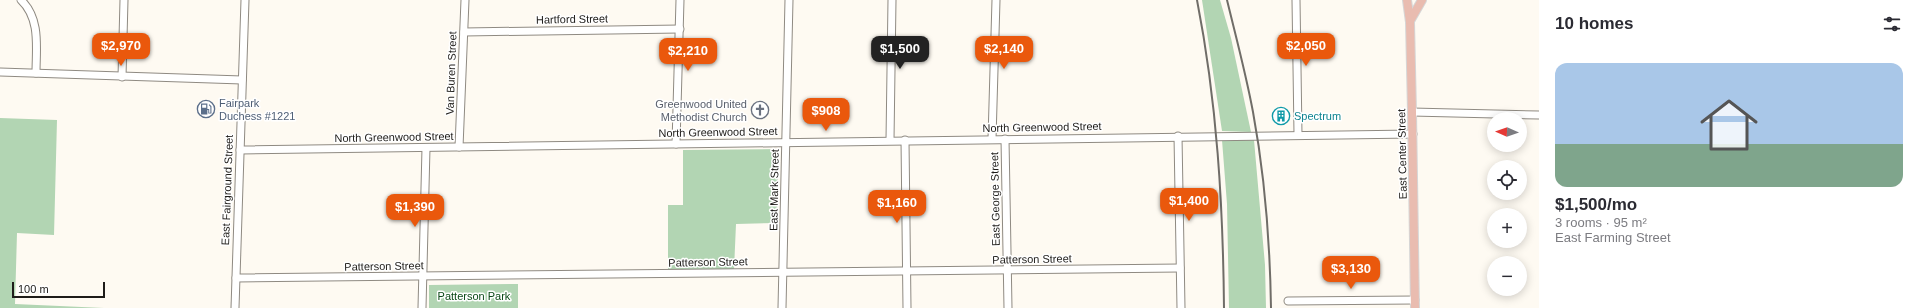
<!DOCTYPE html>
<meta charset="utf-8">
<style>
:root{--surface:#fff;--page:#f7f7f7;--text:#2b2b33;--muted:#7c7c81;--line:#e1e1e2;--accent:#ea580c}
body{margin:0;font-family:Arial,sans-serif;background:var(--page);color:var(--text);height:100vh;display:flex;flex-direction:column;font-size:15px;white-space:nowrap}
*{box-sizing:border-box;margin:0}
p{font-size:13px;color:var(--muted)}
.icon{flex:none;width:22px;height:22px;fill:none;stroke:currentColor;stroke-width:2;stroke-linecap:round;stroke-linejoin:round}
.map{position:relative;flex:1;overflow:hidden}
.drawer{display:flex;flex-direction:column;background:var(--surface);width:380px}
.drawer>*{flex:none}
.needle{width:26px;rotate:272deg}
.controls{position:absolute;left:1487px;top:112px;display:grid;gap:8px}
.controls a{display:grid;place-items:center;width:40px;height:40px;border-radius:50%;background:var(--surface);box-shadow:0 2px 10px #0003;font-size:20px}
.scale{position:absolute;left:12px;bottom:10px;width:93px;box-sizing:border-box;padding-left:4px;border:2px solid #1e1c19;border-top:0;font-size:11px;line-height:14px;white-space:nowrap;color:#1e1c19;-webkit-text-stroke:3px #fff;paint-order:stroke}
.price{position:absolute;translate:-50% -34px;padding:0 9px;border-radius:8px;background:var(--accent);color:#fff;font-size:13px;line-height:26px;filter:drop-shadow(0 1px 2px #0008)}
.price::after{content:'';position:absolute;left:50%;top:24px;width:12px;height:9px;margin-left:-6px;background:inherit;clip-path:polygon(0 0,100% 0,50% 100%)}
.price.on{background:#222;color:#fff}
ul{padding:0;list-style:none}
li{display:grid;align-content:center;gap:8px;height:212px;padding:0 16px}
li+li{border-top:1px solid var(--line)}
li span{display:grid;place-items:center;height:124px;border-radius:12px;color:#555}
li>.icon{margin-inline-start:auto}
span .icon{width:72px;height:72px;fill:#fffc;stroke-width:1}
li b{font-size:17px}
h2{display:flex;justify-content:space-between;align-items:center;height:48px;padding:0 16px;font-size:17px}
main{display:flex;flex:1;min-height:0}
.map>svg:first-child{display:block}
.green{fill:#b2d5b3}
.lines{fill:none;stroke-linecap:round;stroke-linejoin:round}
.minor-casing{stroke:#8f8a82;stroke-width:9}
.major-casing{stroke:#d6d6d6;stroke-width:10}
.minor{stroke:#fff;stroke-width:7}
.major{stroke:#e9bcb0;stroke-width:8}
.rail{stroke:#706d68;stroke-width:2}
.labels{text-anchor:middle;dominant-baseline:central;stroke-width:3;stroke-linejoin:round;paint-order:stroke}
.street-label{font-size:11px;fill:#1e1c19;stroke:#fff}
.service-label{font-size:11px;fill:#4e5e75;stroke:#fff;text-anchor:start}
.worship-label{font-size:11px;fill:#5b616d;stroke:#fff;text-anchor:end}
.culture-label{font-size:11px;fill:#0d838f;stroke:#fff;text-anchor:start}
.park-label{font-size:11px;fill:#0a4816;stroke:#fff}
</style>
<main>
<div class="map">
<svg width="1539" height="308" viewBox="0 0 1539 308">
<rect width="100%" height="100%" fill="#fefaf2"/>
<g class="green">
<polygon points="1202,0 1220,0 1231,38 1251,132 1222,131"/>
<polygon points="0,118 57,120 54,235 17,233 15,304 104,308 0,308"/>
<polygon points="1222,140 1254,140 1265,265 1266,308 1229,308 1227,204"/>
<polygon points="778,149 777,223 736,224 734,270 668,271 668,205 683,205 683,150"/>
<polygon points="518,284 518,308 429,308 429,285"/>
</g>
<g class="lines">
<defs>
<g id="minor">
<path d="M 21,0 C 41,19 36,48 36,73"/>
<polyline points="1296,0 1298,134"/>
<polyline points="464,32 680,29"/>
<polyline points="0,72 242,80"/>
<polyline points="122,77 124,0"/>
<polyline points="1412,112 1539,115"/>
<polyline points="1178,136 1181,308"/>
<polyline points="992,139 996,0"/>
<polyline points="1005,139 1008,308"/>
<polyline points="890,140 892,0"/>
<polyline points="905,140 907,308"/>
<polyline points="676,144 680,0"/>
<polyline points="459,147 465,0"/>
<polyline points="240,150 1413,134"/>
<polyline points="236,278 1180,268"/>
<polyline points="1288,301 1415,300"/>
<polyline points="235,308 245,0"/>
<polyline points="422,308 426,148"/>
<polyline points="782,308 789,0"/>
</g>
<g id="major">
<polyline points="1407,0 1410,22 1412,112 1415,308"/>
<polyline points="1410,21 1422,0"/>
</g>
</defs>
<use href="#minor" class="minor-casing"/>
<use href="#major" class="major-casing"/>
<use href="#minor" class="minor"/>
<use href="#major" class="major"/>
<g class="rail">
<path d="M 1197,0 C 1217,102 1223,204 1224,308"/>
<path d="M 1227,0 C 1236,37 1246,74 1253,112 C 1265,177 1270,242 1271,308"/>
</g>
</g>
<defs>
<symbol id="fuel-ring" viewBox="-11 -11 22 22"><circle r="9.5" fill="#fff" stroke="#5c6f8a" stroke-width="1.5"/><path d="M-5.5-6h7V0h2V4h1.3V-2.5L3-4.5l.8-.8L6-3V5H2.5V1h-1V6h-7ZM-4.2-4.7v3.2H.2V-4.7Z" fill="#5c6f8a"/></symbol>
<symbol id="church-ring" viewBox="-11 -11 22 22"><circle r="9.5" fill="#fff" stroke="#6b7280" stroke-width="1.5"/><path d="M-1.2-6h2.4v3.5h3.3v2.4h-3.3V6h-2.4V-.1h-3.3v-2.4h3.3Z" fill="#6b7280"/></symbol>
<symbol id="building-ring" viewBox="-11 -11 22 22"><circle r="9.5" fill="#fff" stroke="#0f9aa8" stroke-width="1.5"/><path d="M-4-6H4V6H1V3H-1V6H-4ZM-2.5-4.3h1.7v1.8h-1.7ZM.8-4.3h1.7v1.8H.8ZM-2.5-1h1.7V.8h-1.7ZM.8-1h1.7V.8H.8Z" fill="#0f9aa8"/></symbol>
</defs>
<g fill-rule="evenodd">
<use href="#fuel-ring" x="196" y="99" width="20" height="20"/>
<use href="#church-ring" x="750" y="100" width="20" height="20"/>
<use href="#building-ring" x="1271" y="106" width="20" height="20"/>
</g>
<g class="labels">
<g class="street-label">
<text transform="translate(572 19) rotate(-1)">Hartford Street</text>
<text transform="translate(451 73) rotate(-88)">Van Buren Street</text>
<text transform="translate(1042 127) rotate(-1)">North Greenwood Street</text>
<text transform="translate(718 132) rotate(-1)">North Greenwood Street</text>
<text transform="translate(394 137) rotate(-1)">North Greenwood Street</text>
<text transform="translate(1402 154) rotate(-91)">East Center Street</text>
<text transform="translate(227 190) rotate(-88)">East Fairground Street</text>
<text transform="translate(774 190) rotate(-89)">East Mark Street</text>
<text transform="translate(995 199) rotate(-91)">East George Street</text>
<text transform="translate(1032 259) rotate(-1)">Patterson Street</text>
<text transform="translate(708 262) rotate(-1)">Patterson Street</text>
<text transform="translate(384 266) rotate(-1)">Patterson Street</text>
</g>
<g class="service-label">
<text x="219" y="103">Fairpark<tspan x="219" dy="13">Duchess #1221</tspan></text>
</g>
<g class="worship-label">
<text x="747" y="104">Greenwood United<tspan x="747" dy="13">Methodist Church</tspan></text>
</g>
<g class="culture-label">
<text x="1294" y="116">Spectrum</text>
</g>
<g class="park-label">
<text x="474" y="296">Patterson Park</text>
</g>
</g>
</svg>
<div class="controls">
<a><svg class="needle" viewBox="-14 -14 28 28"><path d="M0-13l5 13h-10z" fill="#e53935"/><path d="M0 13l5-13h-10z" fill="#7c7c81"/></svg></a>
<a><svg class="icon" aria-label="locate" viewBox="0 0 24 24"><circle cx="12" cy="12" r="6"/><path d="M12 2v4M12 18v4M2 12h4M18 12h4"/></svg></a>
<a>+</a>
<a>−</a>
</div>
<div class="scale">100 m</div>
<b class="price" style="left:121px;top:67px">$2,970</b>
<b class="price" style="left:1306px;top:67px">$2,050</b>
<b class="price on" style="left:900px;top:70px">$1,500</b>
<b class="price" style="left:1004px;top:70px">$2,140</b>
<b class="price" style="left:688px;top:72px">$2,210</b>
<b class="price" style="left:826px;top:132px">$908</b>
<b class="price" style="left:1189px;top:222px">$1,400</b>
<b class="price" style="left:897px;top:224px">$1,160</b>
<b class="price" style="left:415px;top:228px">$1,390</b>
<b class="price" style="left:1351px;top:290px">$3,130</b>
</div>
<section class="drawer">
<h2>10 homes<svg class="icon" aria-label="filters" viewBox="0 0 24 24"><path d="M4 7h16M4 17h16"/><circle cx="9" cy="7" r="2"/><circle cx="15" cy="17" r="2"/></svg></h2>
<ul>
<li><span style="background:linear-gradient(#a9c7e8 65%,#7fa58c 0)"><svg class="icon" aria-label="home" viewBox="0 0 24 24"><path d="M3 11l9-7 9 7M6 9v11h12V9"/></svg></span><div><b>$1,500/mo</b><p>3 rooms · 95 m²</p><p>East Farming Street</p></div></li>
</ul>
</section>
</main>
